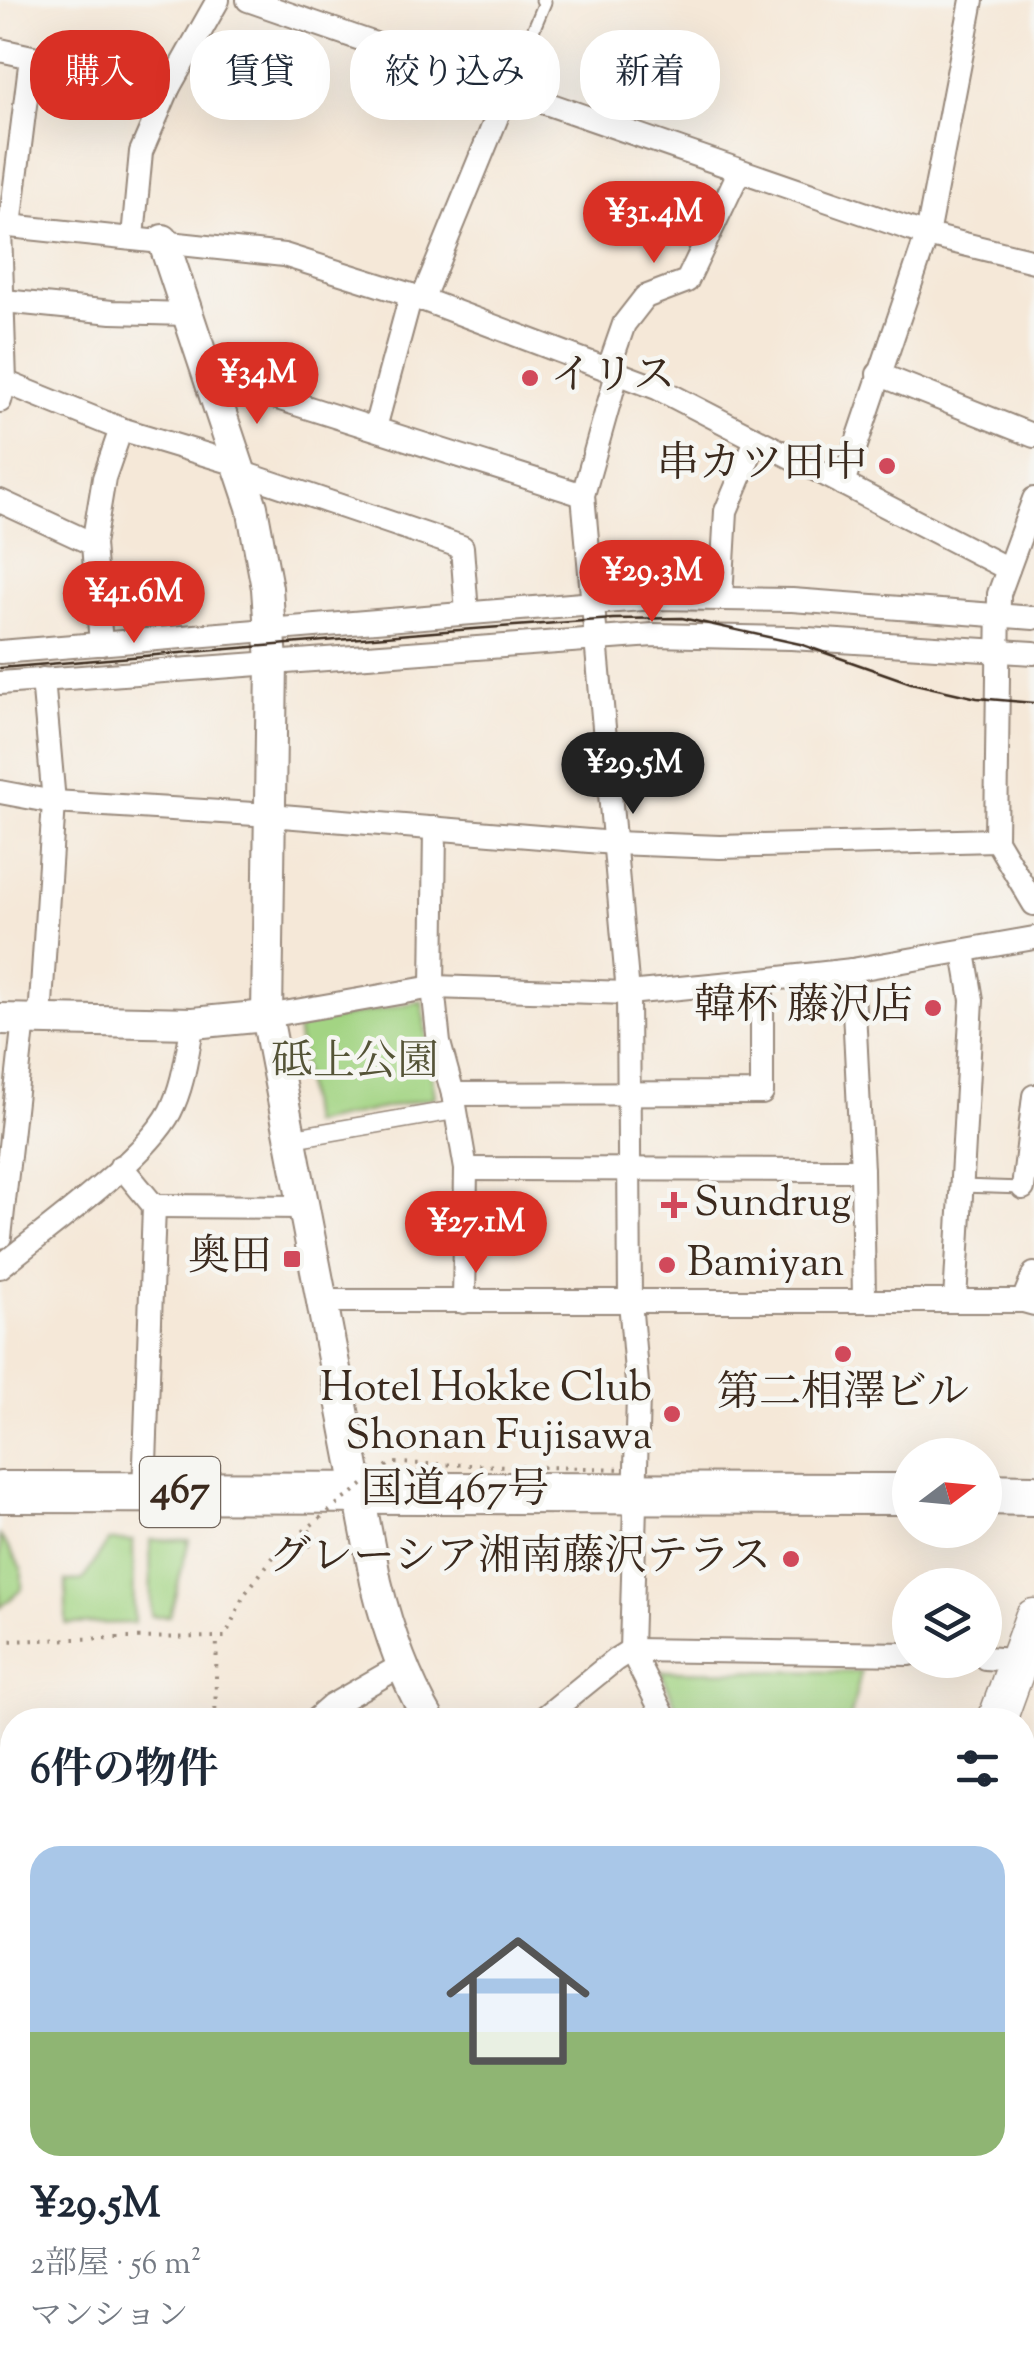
<!DOCTYPE html>
<html lang="ja">
<meta charset="utf-8">
<style>
:root{--surface:#fff;--page:#f2f2f3;--text:#1f2937;--muted:#747a83;--accent:#d93025}
body{margin:0;font-family:"Sorts Mill Goudy","Noto Serif JP",serif;background:var(--page);color:var(--text);height:100vh;display:flex;flex-direction:column;font-size:38px;white-space:nowrap}
*{box-sizing:border-box;margin:0}
p{font-size:32px;color:var(--muted)}
.icon{flex:none;width:55px;height:55px;fill:none;stroke:currentColor;stroke-width:2;stroke-linecap:round;stroke-linejoin:round}
.map{position:relative;flex:1;overflow:hidden}
.details{position:absolute;left:0px;top:1708px;width:1035px;height:672px;display:flex;flex-direction:column;background:var(--surface);border-radius:40px 40px 0 0;box-shadow:0 10px 40px #0002}
.details>*{flex:none}
.banner{position:absolute;left:30px;top:30px;width:975px;height:90px;display:flex;gap:20px}
.needle{width:65px;rotate:74deg}
.controls{position:absolute;left:892px;top:1438px;display:grid;gap:20px}
.controls a{display:grid;place-items:center;width:110px;height:110px;border-radius:50%;background:var(--surface);box-shadow:0 10px 40px #0002;font-size:50px}
.price{position:absolute;translate:-50% -85px;padding:0 22px;border-radius:35px;background:var(--accent);color:#fff;font-size:32px;line-height:65px;filter:drop-shadow(0 2px 5px #0008)}
.price::after{content:'';position:absolute;left:50%;top:60px;width:30px;height:22px;margin-left:-15px;background:inherit;clip-path:polygon(0 0,100% 0,50% 100%)}
.price.on{background:#222;color:#fff}
ul{padding:0;list-style:none}
li{display:grid;align-content:center;gap:20px;height:530px;padding:0 30px}
li span{display:grid;place-items:center;height:310px;border-radius:30px;color:#555}
li>.icon{margin-inline-start:auto}
span .icon{width:180px;height:180px;fill:#fffc;stroke-width:1}
li b{font-size:42px}
h2{display:flex;justify-content:space-between;align-items:center;height:120px;padding:0 30px;font-size:42px}
.tag{padding:0 35px;border-radius:40px;background:var(--surface);box-shadow:0 10px 40px #0002;font-size:35px;line-height:90px}
.tag.on{background:var(--accent);color:#fff}
.map>svg:first-child{display:block}
.green{fill:#a3d483;stroke:#6f7f50;stroke-width:2.5}
.water{fill:#45b0c4;stroke:#406d71;stroke-width:2.5}
.lines{fill:none;stroke-linecap:round;stroke-linejoin:round}
.service-casing{stroke:#98897b;stroke-width:15}
.pedestrian-casing{stroke:#98897b;stroke-width:21}
.minor-casing{stroke:#98897b;stroke-width:26}
.tertiary-casing{stroke:#98897b;stroke-width:34}
.primary-casing{stroke:#98897b;stroke-width:41}
.trunk-casing{stroke:#98897b;stroke-width:44}
.path{stroke:#98897b;stroke-width:4;stroke-dasharray:2.5 8;stroke-linecap:butt}
.service{stroke:#fff;stroke-width:11}
.pedestrian{stroke:#fff;stroke-width:18}
.minor{stroke:#fff;stroke-width:22}
.tertiary{stroke:#fff;stroke-width:30}
.primary{stroke:#fff;stroke-width:38}
.trunk{stroke:#fff;stroke-width:40}
.tram{stroke:#3b2a1e;stroke-width:2.5}
.path-bridge{stroke:#98897b;stroke-width:4;stroke-dasharray:2.5 8;stroke-linecap:butt}
.poi-dot{fill:#d1495b;stroke:#f6f6f2;stroke-width:4}
.labels{text-anchor:middle;dominant-baseline:central;stroke-width:9;stroke-linejoin:round;paint-order:stroke}
.shield{fill:#f6f6f2;stroke:#73675e;stroke-width:2.5}
.shield-label{font-size:40px;font-weight:bold;fill:#3b2a1e}
.poi-label{font-size:42px;fill:#3b2a1e;stroke:#f6f6f2;text-anchor:end}
.park-label{font-size:42px;fill:#555437;stroke:#f6f6f2}
.street-label{font-size:42px;fill:#3b2a1e;stroke:#f6f6f2}
</style>
<div class="map">
<svg width="1034" height="2379" viewBox="0 0 1034 2379">
<rect width="100%" height="100%" fill="#f6f6f2"/>
<filter id="ink" filterUnits="userSpaceOnUse"><feTurbulence type="fractalNoise" baseFrequency=".01" numOctaves="2"/><feDisplacementMap in="SourceGraphic" scale="20" xChannelSelector="R" yChannelSelector="G"/><feConvolveMatrix kernelMatrix="1 2 1 2 8 2 1 2 1" color-interpolation-filters="sRGB"/></filter>
<filter id="wash" filterUnits="userSpaceOnUse"><feTurbulence type="fractalNoise" baseFrequency=".0048" numOctaves="4" result="noise"/><feDisplacementMap in="SourceGraphic" scale="40" xChannelSelector="R" yChannelSelector="G"/><feGaussianBlur stdDeviation="2.25" result="paint"/><feColorMatrix in="noise" values="0 0 0 0 0 0 0 0 0 0 0 0 0 0 0 0 0 1.4 0 .05"/><feComposite in="paint" operator="in"/></filter>
<g filter="url(#wash)">
<rect width="100%" height="100%" fill="#f5e8d8"/>
<g class="green">
<polygon points="422,1001 435,1097 310,1124 297,1026"/>
<polygon points="0,1536 22,1568 22,1589 0,1608"/>
<polygon points="150,1540 189,1540 170,1616 151,1616"/>
<polygon points="108,1541 133,1541 134,1623 66,1624 66,1581 83,1580"/>
<polygon points="661,1671 861,1672 850,1720 682,1720"/>
</g>
<g class="water">
<polygon points="0,2023 12,2032 12,2175 0,2167"/>
<polygon points="556,2368 956,2368 1024,2379 602,2379"/>
</g>
</g>
<g filter="url(#ink)">
<g class="lines">
<defs>
<g id="service">
<polyline points="508,90 545,2 542,0"/>
<polyline points="961,1186 1023,1188"/>
</g>
<g id="pedestrian">
<polyline points="288,1139 455,1110"/>
<polyline points="0,2203 12,2209"/>
</g>
<g id="minor">
<polyline points="248,0 927,235 1034,261"/>
<polyline points="0,50 169,87"/>
<polyline points="0,225 284,255 411,295 657,388 1008,569"/>
<polyline points="10,226 31,57"/>
<polyline points="0,229 5,382 0,401"/>
<polyline points="133,237 141,152 169,87 218,0"/>
<polyline points="422,300 508,90"/>
<polyline points="4,301 112,312 187,314"/>
<polyline points="608,370 624,324 645,297 687,281 739,172"/>
<polyline points="617,374 583,495 628,993 630,1301 638,1395 631,1650 666,1720"/>
<polyline points="878,374 1034,436"/>
<polyline points="208,376 583,495"/>
<polyline points="0,380 121,429 237,464"/>
<polyline points="375,428 411,295"/>
<polyline points="240,472 462,547 467,613"/>
<polyline points="843,484 927,235 972,0"/>
<polyline points="1034,499 999,594 996,840 1034,904"/>
<polyline points="0,501 93,544"/>
<polyline points="721,597 726,511 756,440"/>
<polyline points="101,644 93,544 104,478 121,429"/>
<polyline points="0,652 654,598 792,600 1034,618"/>
<polyline points="0,683 653,635 791,638 1034,653"/>
<polyline points="0,792 54,802 270,815 614,843 720,847 996,840"/>
<polyline points="435,828 433,987 439,1043 453,1094 466,1169 464,1302"/>
<polyline points="852,970 862,1170 864,1300"/>
<polyline points="267,1016 433,987 628,993 762,980 852,970 1034,938"/>
<polyline points="40,1019 54,802 43,679"/>
<polyline points="453,1094 762,1093 762,980"/>
<polyline points="121,1166 154,1206 144,1492"/>
<polyline points="466,1169 862,1170"/>
<polyline points="1023,1188 1034,1096"/>
<polyline points="154,1206 303,1207"/>
<polyline points="0,1237 24,1019"/>
<path d="M 0,1267 C 45,1230 144,1160 170,1112 C 184,1085 187,1053 193,1023"/>
<polyline points="322,1301 1023,1301 1034,1304"/>
<polyline points="955,1301 972,1000 964,952"/>
<polyline points="1023,1301 1034,1274"/>
<polyline points="985,1658 1026,1661"/>
<polyline points="315,1720 331,1706 402,1665"/>
<polyline points="541,1720 615,1660 631,1650 910,1654"/>
<polyline points="0,2000 12,2010"/>
<polyline points="1022,2013 1034,2015"/>
<polyline points="0,2281 12,2250"/>
<polyline points="1022,2310 1034,2261"/>
<polyline points="1022,2340 1034,2341"/>
<polyline points="449,2368 487,2379"/>
</g>
<g id="tertiary">
<path d="M 163,240 L 252,507 L 267,588 L 272,662 L 267,1016 L 376,1582 C 388,1631 404,1677 429,1720"/>
<polyline points="0,1019 193,1023 267,1016"/>
</g>
<g id="primary">
<polyline points="997,1720 1034,1618"/>
<polyline points="839,2379 842,2368"/>
</g>
<g id="trunk">
<polyline points="0,1492 910,1494"/>
<polyline points="985,1494 1034,1495"/>
</g>
</defs>
<use href="#service" class="service-casing"/>
<use href="#pedestrian" class="pedestrian-casing"/>
<use href="#minor" class="minor-casing"/>
<use href="#tertiary" class="tertiary-casing"/>
<use href="#primary" class="primary-casing"/>
<use href="#trunk" class="trunk-casing"/>
<g class="path">
<polyline points="284,1566 317,1540 307,1528"/>
<polyline points="0,1641 117,1638"/>
<polyline points="215,1720 217,1637"/>
</g>
<use href="#service" class="service"/>
<use href="#pedestrian" class="pedestrian"/>
<use href="#minor" class="minor"/>
<use href="#tertiary" class="tertiary"/>
<use href="#primary" class="primary"/>
<use href="#trunk" class="trunk"/>
<polyline class="tram" points="0,668 446,631 613,619 682,618 800,644 911,683 977,698 1034,703"/>
<polyline class="path-bridge" points="117,1638 225,1637 244,1595 278,1551 391,1463 625,1469"/>
</g>
</g>
<g class="poi-dot">
<circle cx="530" cy="378" r="10"/>
<circle cx="887" cy="466" r="10"/>
<circle cx="933" cy="1008" r="10"/>
<path d="M669 1190h10v10h10v10h-10v10h-10v-10h-10v-10h10z"/>
<rect x="282" y="1249" width="20" height="20" rx="5"/>
<circle cx="667" cy="1265" r="10"/>
<circle cx="843" cy="1354" r="10"/>
<circle cx="672" cy="1414" r="10"/>
<circle cx="791" cy="1559" r="10"/>
</g>
<g class="labels">
<rect class="shield" x="140" y="1457" width="80" height="70" rx="8"/>
<g class="shield-label">
<text x="180" y="1492">467</text>
</g>
<g class="poi-label">
<text x="550" y="378" text-anchor="start">イリス</text>
<text x="867" y="466">串カツ田中</text>
<text x="913" y="1008">韓杯 藤沢店</text>
<text x="694" y="1205" text-anchor="start">Sundrug</text>
<text x="272" y="1259">奥田</text>
<text x="687" y="1265" text-anchor="start">Bamiyan</text>
<text x="652" y="1390">Hotel Hokke Club<tspan x="652" dy="48">Shonan Fujisawa</tspan></text>
<text x="843" y="1395" text-anchor="middle">第二相澤ビル</text>
<text x="771" y="1559">グレーシア湘南藤沢テラス</text>
</g>
<g class="park-label">
<text x="355" y="1064">砥上公園</text>
</g>
<g class="street-label">
<text x="455" y="1492">国道467号</text>
</g>
</g>
</svg>
<div class="controls">
<a><svg class="needle" viewBox="-14 -14 28 28"><path d="M0-13l5 13h-10z" fill="#e53935"/><path d="M0 13l5-13h-10z" fill="#747a83"/></svg></a>
<a><svg class="icon" aria-label="layers" viewBox="0 0 24 24"><path d="M12 4l9 5-9 5-9-5zM3 14l9 5 9-5"/></svg></a>
</div>
<b class="price" style="left:654px;top:266px">¥31.4M</b>
<b class="price" style="left:257px;top:427px">¥34M</b>
<b class="price" style="left:652px;top:625px">¥29.3M</b>
<b class="price" style="left:134px;top:646px">¥41.6M</b>
<b class="price on" style="left:633px;top:817px">¥29.5M</b>
<b class="price" style="left:476px;top:1276px">¥27.1M</b>
<div class="banner">
<a class="tag on">購入</a>
<a class="tag">賃貸</a>
<a class="tag">絞り込み</a>
<a class="tag">新着</a>
</div>
<section class="details">
<h2>6件の物件<svg class="icon" aria-label="filters" viewBox="0 0 24 24"><path d="M4 7h16M4 17h16"/><circle cx="9" cy="7" r="2"/><circle cx="15" cy="17" r="2"/></svg></h2>
<ul>
<li><span style="background:linear-gradient(#a9c7e8 60%,#8fb573 0)"><svg class="icon" aria-label="home" viewBox="0 0 24 24"><path d="M3 11l9-7 9 7M6 9v11h12V9"/></svg></span><div><b>¥29.5M</b><p>2部屋 · 56 m²</p><p>マンション</p></div></li>
</ul>
</section>
</div>
